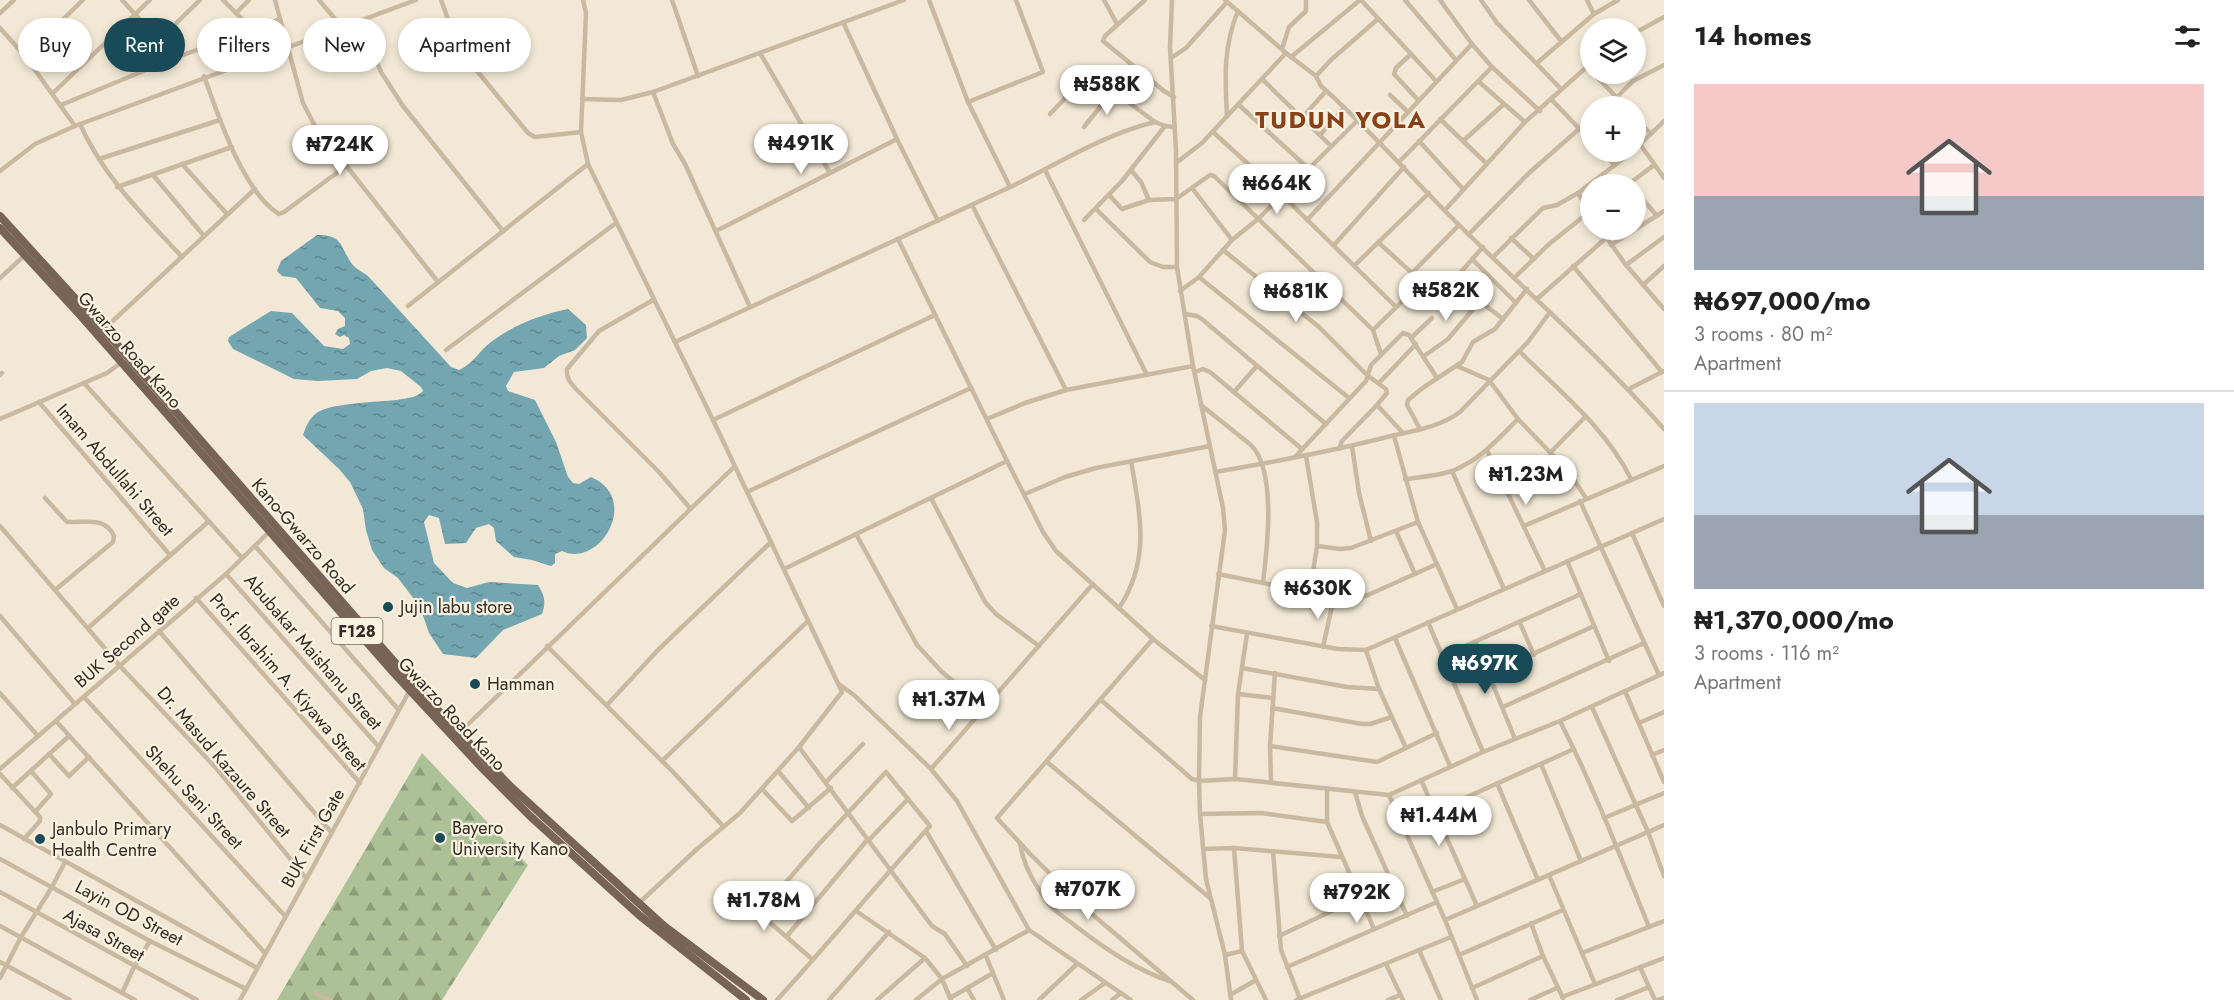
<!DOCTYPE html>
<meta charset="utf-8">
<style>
:root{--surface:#fff;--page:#f2f2f2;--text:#222;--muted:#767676;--line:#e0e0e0;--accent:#184b57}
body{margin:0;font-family:Jost,sans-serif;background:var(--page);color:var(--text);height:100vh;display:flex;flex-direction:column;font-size:22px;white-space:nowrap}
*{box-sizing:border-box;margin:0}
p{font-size:20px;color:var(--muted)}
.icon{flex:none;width:33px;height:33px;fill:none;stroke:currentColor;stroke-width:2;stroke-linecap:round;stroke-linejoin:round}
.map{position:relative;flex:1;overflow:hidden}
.side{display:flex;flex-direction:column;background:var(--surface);width:570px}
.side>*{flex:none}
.guide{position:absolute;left:18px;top:18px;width:570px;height:54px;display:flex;gap:12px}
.tools{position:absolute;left:1580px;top:18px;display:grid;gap:12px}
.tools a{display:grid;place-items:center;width:66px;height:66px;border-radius:50%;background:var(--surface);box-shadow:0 3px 9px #0003;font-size:30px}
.price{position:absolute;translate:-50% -51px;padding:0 14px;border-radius:21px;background:#fff;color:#222;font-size:20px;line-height:39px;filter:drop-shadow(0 2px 3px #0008)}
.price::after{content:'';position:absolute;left:50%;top:36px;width:18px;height:14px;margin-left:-9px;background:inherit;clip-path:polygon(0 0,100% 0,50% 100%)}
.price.selected{background:var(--accent);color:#fff}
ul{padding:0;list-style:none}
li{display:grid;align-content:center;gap:12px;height:318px;padding:0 30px}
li+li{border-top:2px solid var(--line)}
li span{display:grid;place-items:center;height:186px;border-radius:0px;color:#555}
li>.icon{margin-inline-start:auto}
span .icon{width:108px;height:108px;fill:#fffc;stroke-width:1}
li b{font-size:26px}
h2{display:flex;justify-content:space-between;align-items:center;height:72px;padding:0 30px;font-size:26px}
.pill{padding:0 21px;border-radius:27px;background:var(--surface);box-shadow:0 3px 9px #0003;font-size:21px;line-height:54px}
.pill.selected{background:var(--accent);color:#fff}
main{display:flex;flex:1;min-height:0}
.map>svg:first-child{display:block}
.forest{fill:url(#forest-firs)}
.water{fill:url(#water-ripples)}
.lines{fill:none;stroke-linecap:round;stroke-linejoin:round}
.minor{stroke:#cab9a1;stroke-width:4.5}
.primary{stroke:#776454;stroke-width:8}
.poi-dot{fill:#184b57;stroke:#faf2e1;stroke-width:2}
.labels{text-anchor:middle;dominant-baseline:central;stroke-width:4.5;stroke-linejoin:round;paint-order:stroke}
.shield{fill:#faf2e1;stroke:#6f675d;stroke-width:1.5}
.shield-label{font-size:16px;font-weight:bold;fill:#342b24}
.street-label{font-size:18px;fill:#342b24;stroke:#faf2e1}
.poi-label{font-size:18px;fill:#342b24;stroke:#faf2e1;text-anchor:start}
.district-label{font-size:24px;font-weight:bold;letter-spacing:1.5px;fill:#874219;stroke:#faf2e1}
</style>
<main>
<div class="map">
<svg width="1664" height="1000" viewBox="0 0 1664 1000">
<defs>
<pattern id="forest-firs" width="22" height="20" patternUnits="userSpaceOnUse" patternTransform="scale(1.5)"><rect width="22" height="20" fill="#acc195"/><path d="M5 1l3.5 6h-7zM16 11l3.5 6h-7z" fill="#8d9d79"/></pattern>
<pattern id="water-ripples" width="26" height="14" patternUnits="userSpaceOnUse" patternTransform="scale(1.5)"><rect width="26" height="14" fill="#73a6b0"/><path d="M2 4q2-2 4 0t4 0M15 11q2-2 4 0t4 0" fill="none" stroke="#5f878f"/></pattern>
</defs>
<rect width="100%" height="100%" fill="#f2e8d5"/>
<polygon class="forest" points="422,753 528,865 442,1000 277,1000"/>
<path class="water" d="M 317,235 C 344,235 339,246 352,264 C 356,269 363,272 368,276 L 451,367 L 459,370 C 473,364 479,351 491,342 C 514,325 539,315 568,309 L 586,325 L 587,338 L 575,350 L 559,356 L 544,368 L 514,372 L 506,386 L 508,391 L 535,400 L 556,442 L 568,477 L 573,483 L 579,484 L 591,477 C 642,499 599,569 562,551 L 555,554 L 555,563 L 551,566 L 532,560 L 514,557 L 496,541 L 494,528 L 489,524 L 476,528 L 466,543 L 445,544 L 439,518 L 429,515 L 424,522 L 434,563 L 453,583 L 467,588 L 489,582 L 538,585 C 545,596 546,602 542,614 L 503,630 L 476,658 L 443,654 L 429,633 L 420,607 L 398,578 L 384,568 L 372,550 L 366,530 L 363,509 L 350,482 L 339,469 L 303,435 C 306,426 310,417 318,412 C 333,403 378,402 397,400 C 406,398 417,398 423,391 L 421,387 L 401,371 L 387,368 L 371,371 L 357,379 L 318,381 L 294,379 L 233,349 L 228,341 L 229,337 L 271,311 L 292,313 L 324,346 L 343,349 L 350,344 L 349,338 L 344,335 L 340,337 L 335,334 L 338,329 L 345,326 L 345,318 L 338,311 L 320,308 L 296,278 L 282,276 L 277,271 L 281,261 Z"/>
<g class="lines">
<g class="minor">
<polyline points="122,0 175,58"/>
<polyline points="223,0 252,29"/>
<polyline points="275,0 303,103 315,126 438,282"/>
<polyline points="319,0 342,27"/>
<polyline points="441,0 459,49 528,133 535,137 581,132"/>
<polyline points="583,0 586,13 581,132 588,164 713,420 842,692 799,747 740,813 697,849 639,903"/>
<polyline points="672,0 698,76"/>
<polyline points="929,0 968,102 1010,187"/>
<polyline points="1104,0 1117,24"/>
<polyline points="1145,0 1105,36 1103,41 1164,91 1174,97"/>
<polyline points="1172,0 1170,47 1176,150 1177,267 1193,366 1223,508 1225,530 1200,717 1199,781 1200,814 1206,879 1225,955 1231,1000"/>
<path d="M 1225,0 L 1286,53 L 1316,76 L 1321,86 C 1371,130 1413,180 1460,226 C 1528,293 1601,357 1664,429"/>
<polyline points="1361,0 1436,81"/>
<polyline points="1405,0 1456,60"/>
<polyline points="1440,0 1472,44 1492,67 1540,111"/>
<polyline points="1481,0 1497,23 1561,89"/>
<polyline points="1529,0 1561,41"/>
<polyline points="1587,0 1594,14"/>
<polyline points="0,13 14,0"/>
<polyline points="236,13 249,0"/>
<polyline points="360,21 381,72 403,106 503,231"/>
<polyline points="843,22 897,139 938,221"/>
<polyline points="0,28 25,56 75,126"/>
<polyline points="1635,33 1664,17"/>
<polyline points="159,40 200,0"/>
<polyline points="1282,49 1289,27 1306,11 1306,0"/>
<polyline points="760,53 830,173"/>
<polyline points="1411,54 1396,68 1394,74 1418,100"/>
<polyline points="25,56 83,0"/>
<polyline points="1291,57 1360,0"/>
<polyline points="1171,58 1186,48 1227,2"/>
<polyline points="1537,63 1594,14 1618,0"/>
<polyline points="1594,74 1625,106"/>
<path d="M 204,76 C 218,115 243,192 279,214 L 284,212 L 346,166"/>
<polyline points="1316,76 1332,59 1378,19"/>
<polyline points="1262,79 1331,146"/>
<polyline points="1479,82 1525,122"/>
<polyline points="653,92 673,144 685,164 750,307"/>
<polyline points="53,93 150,0"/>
<polyline points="1390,95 1407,111"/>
<polyline points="1616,98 1633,81 1664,65"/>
<polyline points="582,99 621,100 653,92 904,0"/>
<polyline points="1551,99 1590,140"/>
<polyline points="968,102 1043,72 1016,0"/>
<polyline points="61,105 175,58 280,19"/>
<polyline points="1239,105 1309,169"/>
<polyline points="1050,114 1089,73 1155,122 1165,126 1175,127"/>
<path d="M 1227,116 C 1225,78 1223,47 1238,11"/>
<polyline points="1302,118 1326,91"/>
<polyline points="1635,118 1651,134"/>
<polyline points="1440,119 1487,164"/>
<path d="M 80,124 C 103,176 143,215 182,257"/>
<polyline points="1084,127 1113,91"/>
<polyline points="1213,132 1282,195 1396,307"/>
<polyline points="1320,135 1344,108"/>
<polyline points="1419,141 1463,189"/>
<polyline points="1463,141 1504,104"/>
<polyline points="1640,144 1664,178"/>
<polyline points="1635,149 1664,121"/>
<polyline points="1601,152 1615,165"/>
<polyline points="99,159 220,120"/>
<polyline points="1399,162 1492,67"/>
<polyline points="1176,163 1202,143 1286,53"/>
<polyline points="182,164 227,214"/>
<polyline points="1045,170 1147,375"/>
<polyline points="1131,170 1141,182 1149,200"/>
<polyline points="0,171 35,144 75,126 416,0"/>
<polyline points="153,175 204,236"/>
<polyline points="1629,184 1654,165"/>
<polyline points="117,187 232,147"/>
<polyline points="1192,188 1232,240"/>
<polyline points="1635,190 1657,216"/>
<polyline points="1578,193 1590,213"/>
<polyline points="1109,195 1122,209 1149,200 1176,199 1210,175 1214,176 1373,330 1381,354"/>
<polyline points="972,205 1066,390"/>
<polyline points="1096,209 1150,262 1163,267 1177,267"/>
<polyline points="1445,210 1525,122 1590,64"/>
<polyline points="1084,220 1122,181 1165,126"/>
<polyline points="1307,220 1472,44"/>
<polyline points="1601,230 1626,265 1664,309"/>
<polyline points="716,231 897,139"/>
<polyline points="1469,234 1529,173 1579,129"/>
<polyline points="1511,238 1534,259"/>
<polyline points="898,239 1007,461 1043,532 1056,551 1153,639 1205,680"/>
<polyline points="1379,243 1422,282 1435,290 1460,273 1483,247"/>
<polyline points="1334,245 1404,167"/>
<polyline points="1611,245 1664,211"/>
<polyline points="1223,250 1319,327 1367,375 1386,389 1387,393 1377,405 1342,441 1339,449"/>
<polyline points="1493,257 1543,208 1557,205 1578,193 1632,152"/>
<polyline points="1472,259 1516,303"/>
<polyline points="1355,265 1429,193"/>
<polyline points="1626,265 1664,237"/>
<polyline points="1573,266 1662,372"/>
<polyline points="1413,272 1459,225"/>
<polyline points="1455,276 1478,300 1503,319"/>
<polyline points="1199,277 1349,398"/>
<polyline points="0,278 25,255"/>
<polyline points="1514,278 1548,245 1589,212"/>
<polyline points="1643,285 1664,266"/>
<polyline points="1180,291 1199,277 1232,240 1258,219 1358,120"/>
<polyline points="1537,299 1606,238"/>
<path d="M 653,300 L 599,331 L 567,369 C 566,378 570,382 576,389 L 659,472 L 690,508"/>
<polyline points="408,306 588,164"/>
<polyline points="1185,314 1197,316 1203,320 1326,424"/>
<polyline points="103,330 255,189"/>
<polyline points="1373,330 1422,282"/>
<polyline points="1411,338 1432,318"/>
<path d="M 675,342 C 785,291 895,240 1006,189 C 1055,166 1101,135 1155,122"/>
<polyline points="446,350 616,223"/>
<path d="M 1519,351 C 1559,391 1606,428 1631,479"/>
<polyline points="1424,356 1448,339 1480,301"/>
<polyline points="1457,366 1489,380 1518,419 1568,471 1586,498"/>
<polyline points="1195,372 1203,369 1210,372 1302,449"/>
<polyline points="0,375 2,373"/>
<polyline points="84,383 242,558"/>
<polyline points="1379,383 1416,344"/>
<polyline points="1629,389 1664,371"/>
<polyline points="1234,392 1256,367"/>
<polyline points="39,402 170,555"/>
<path d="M 1201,405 L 1251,445 C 1277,471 1267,549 1263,583"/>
<polyline points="1377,405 1403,433"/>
<polyline points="0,419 107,373 122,362"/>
<polyline points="987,419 1025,403 1066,390 1193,366"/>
<polyline points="713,420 935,315"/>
<polyline points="1420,429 1407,405 1408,400 1424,387 1462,362 1473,342 1495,329 1527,289"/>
<polyline points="1394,436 1418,522 1457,609"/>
<polyline points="1352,446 1359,493 1371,541"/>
<polyline points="1487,450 1545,571"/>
<polyline points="1550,453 1585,417"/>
<polyline points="1306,456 1317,522 1317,546 1310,592"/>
<polyline points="1295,457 1366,381 1371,365 1403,333 1409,335 1437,378"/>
<polyline points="1452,471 1504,589"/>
<path d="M 1215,472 C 1274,462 1333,451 1391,436 C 1414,431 1440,427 1460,412 L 1528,342 L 1550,312"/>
<path d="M 1405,479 C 1421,477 1437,476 1452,471 C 1479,461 1498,439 1518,419"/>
<polyline points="747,492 971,388"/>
<polyline points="1025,494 1065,477 1096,468 1210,446"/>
<path d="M 45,498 L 67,522 C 85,523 105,516 114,536 L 113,542 L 55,590"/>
<polyline points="931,498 985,602 996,614 1039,646"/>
<polyline points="1580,501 1659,675"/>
<polyline points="0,526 120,666 216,768 306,878"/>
<polyline points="1524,526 1664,466"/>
<polyline points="1396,531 1415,574"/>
<polyline points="1632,533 1664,606"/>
<polyline points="856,534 917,645 942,672 985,707"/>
<polyline points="255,546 398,709"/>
<polyline points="1317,546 1340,549 1351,548 1418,522"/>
<polyline points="1567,561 1609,661"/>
<polyline points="784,569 1007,461"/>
<polyline points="226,574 379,747"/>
<polyline points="1218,574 1348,600 1368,595 1437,564"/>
<polyline points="196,598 360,783"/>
<path d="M 1119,608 C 1151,560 1140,514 1131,461"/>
<polyline points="0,616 75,704"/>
<polyline points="1428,622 1483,752"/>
<polyline points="1520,623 1534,655"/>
<polyline points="1211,626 1338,649 1366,650 1664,519"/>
<polyline points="88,628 208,522"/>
<polyline points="159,631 331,832"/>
<polyline points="1395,638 1450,766"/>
<polyline points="1153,639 997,818 1032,856 1086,909 1193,1000"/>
<polyline points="1476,643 1515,739"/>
<polyline points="547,646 675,774 723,826"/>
<polyline points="1323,647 1334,597"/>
<polyline points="1366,650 1379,689 1406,748"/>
<polyline points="1443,656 1581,594"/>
<polyline points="1242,668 1347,687 1379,689"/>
<polyline points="1489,674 1594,626"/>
<polyline points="840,685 854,695 931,769 957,801 1029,930 1131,1000"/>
<polyline points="1625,691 1664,782"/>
<polyline points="0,693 38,736"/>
<polyline points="1238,694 1273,698"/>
<polyline points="84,697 285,916"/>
<polyline points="1101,700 1192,779 1199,781 1235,779 1389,795 1483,752 1560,721 1664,673"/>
<polyline points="607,705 658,650 771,542"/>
<polyline points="1503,707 1644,643"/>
<polyline points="1592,707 1648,832 1664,876"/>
<polyline points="1272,708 1362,724 1370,724 1392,717"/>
<polyline points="56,721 265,953"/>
<path d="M 1560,721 C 1594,788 1621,858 1649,927"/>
<polyline points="1639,723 1664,712"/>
<polyline points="459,733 735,466"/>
<polyline points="1270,746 1377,762 1437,733"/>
<polyline points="799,747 932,926 945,934 967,966"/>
<polyline points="49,754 69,776 89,757"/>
<polyline points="1652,755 1664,750"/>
<polyline points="662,761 808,621"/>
<polyline points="1047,762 1210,898"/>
<polyline points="1541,764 1581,861"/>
<polyline points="0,769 226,574 270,531"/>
<polyline points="931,769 1093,584"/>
<polyline points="31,771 51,794 35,812"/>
<polyline points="778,771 809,808"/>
<polyline points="0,774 40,817 40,821 24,839"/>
<polyline points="1235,779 1238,694 1247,634"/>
<polyline points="1421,780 1477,906"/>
<polyline points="826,782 863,744"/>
<polyline points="1271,782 1270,746 1275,673"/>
<polyline points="1497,783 1538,880"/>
<polyline points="12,788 69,736"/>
<polyline points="762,789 792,821 831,788"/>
<polyline points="1327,790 1327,822 1374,929"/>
<polyline points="1355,792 1362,816 1407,916"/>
<polyline points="1389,795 1445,920 1477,1000"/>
<polyline points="1436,811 1574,749"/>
<polyline points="1200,814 1261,813 1327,822"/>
<polyline points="1604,818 1664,793"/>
<polyline points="0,825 257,968"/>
<polyline points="926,831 996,950"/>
<polyline points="869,840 908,799"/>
<path d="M 1020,843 C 1023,864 1036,887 1049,904 C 1057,914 1069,920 1078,928 C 1107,950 1135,969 1169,981"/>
<polyline points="1234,848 1242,951 1266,1000"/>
<polyline points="1203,849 1234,848 1341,857"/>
<polyline points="1273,851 1281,950 1300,999"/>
<polyline points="0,859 150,941 246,989"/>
<polyline points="1549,875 1595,984"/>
<polyline points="0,892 197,1000"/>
<polyline points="1432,892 1465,879"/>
<polyline points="856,911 925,958 942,979 951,1000"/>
<polyline points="1445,920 1664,825"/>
<polyline points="1531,923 1543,956 1563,998"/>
<polyline points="0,926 135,1000"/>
<polyline points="787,936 868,839"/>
<polyline points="1279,936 1359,898"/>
<polyline points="1419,950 1441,1000"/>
<polyline points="1582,953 1664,921"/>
<polyline points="1225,955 1242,951"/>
<polyline points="1459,955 1563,910"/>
<polyline points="986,956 1004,1000"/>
<polyline points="0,962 70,1000"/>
<polyline points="1386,964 1403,1000"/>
<polyline points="1287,967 1437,902"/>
<polyline points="1640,967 1655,1000"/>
<polyline points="0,978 21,937 52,887 65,862"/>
<polyline points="967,988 974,1000"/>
<polyline points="1472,988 1543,956"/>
<polyline points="122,993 134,967 150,941"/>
<polyline points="315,993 330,1000"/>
<polyline points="1230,995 1256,980"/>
<polyline points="1562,997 1664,958"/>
<polyline points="950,998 993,973"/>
<polyline points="240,1000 410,690"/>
<path d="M 777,1000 C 829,943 878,883 930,826 L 886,772 L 819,844 L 762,910 L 767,920 L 813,960"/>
<polyline points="829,1000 889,932"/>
<polyline points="877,1000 925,958"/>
<polyline points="916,1000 942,979 1029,930"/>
<polyline points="1039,1000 1077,964"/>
<polyline points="1081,1000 1105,983"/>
<polyline points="1112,1000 1121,993"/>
<polyline points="1296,1000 1451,937"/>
<polyline points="1388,1000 1400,995"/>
<polyline points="1530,1000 1557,988"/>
<polyline points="1617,1000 1649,987"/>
<polyline points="1658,1000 1664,998"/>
</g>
<g class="primary">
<polyline points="0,216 113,340 418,689 510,786 664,926 763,1000"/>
<polyline points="0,228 81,316 393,672 482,768 530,816 639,915 746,1000"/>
</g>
</g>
<g class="poi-dot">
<circle cx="388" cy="607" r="6"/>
<circle cx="475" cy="684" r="6"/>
<circle cx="440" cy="838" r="6"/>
<circle cx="40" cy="839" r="6"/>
</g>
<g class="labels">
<rect class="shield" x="331.5" y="618" width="51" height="26" rx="4.5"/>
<g class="shield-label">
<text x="357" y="631">F128</text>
</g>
<g class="street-label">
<text transform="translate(130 350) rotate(49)">Gwarzo Road Kano</text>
<text transform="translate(115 470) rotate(49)">Imam Abdullahi Street</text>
<text transform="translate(303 536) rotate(49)">Kano-Gwarzo Road</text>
<text transform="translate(127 641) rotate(-41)">BUK Second gate</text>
<text transform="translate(313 652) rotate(49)">Abubakar Maishanu Street</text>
<text transform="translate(288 682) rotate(49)">Prof. Ibrahim A. Kiyawa Street</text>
<text transform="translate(452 714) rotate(47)">Gwarzo Road Kano</text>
<text transform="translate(224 762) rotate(49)">Dr. Masud Kazaure Street</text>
<text transform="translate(194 797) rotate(47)">Shehu Sani Street</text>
<text transform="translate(313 838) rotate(-61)">BUK First Gate</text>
<text transform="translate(129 913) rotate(28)">Layin OD Street</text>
<text transform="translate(104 935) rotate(29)">Ajasa Street</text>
</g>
<g class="poi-label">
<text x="400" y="607">Jujin labu store</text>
<text x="487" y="684">Hamman</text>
<text x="452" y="828">Bayero<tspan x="452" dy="21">University Kano</tspan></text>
<text x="52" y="829">Janbulo Primary<tspan x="52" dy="21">Health Centre</tspan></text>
</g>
<g class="district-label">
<text x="1341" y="119">TUDUN YOLA</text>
</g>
</g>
</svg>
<div class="tools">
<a><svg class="icon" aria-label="layers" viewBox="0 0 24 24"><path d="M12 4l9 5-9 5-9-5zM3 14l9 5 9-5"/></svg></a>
<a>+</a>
<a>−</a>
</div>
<b class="price" style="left:1107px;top:116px">₦588K</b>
<b class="price" style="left:801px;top:175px">₦491K</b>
<b class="price" style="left:340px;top:176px">₦724K</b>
<b class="price" style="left:1277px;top:215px">₦664K</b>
<b class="price" style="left:1446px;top:322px">₦582K</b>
<b class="price" style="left:1296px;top:323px">₦681K</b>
<b class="price" style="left:1526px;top:506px">₦1.23M</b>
<b class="price" style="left:1318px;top:620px">₦630K</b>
<b class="price selected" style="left:1485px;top:695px">₦697K</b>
<b class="price" style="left:949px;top:731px">₦1.37M</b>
<b class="price" style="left:1439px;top:847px">₦1.44M</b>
<b class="price" style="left:1088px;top:921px">₦707K</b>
<b class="price" style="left:1357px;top:924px">₦792K</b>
<b class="price" style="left:764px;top:932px">₦1.78M</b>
<div class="guide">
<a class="pill">Buy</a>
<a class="pill selected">Rent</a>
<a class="pill">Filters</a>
<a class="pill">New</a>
<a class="pill">Apartment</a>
</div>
</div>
<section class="side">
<h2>14 homes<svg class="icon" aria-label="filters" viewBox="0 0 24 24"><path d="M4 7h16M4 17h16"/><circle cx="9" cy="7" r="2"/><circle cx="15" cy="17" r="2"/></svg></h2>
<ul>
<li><span style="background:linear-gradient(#f6c9c9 60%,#9aa5b1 0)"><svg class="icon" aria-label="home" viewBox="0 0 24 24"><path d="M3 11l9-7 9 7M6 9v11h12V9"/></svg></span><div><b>₦697,000/mo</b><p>3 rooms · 80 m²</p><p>Apartment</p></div></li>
<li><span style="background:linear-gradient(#c9d6e8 60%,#9aa5b1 0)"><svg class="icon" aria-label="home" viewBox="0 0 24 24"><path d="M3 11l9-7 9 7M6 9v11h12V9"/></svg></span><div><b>₦1,370,000/mo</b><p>3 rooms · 116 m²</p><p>Apartment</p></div></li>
</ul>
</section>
</main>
